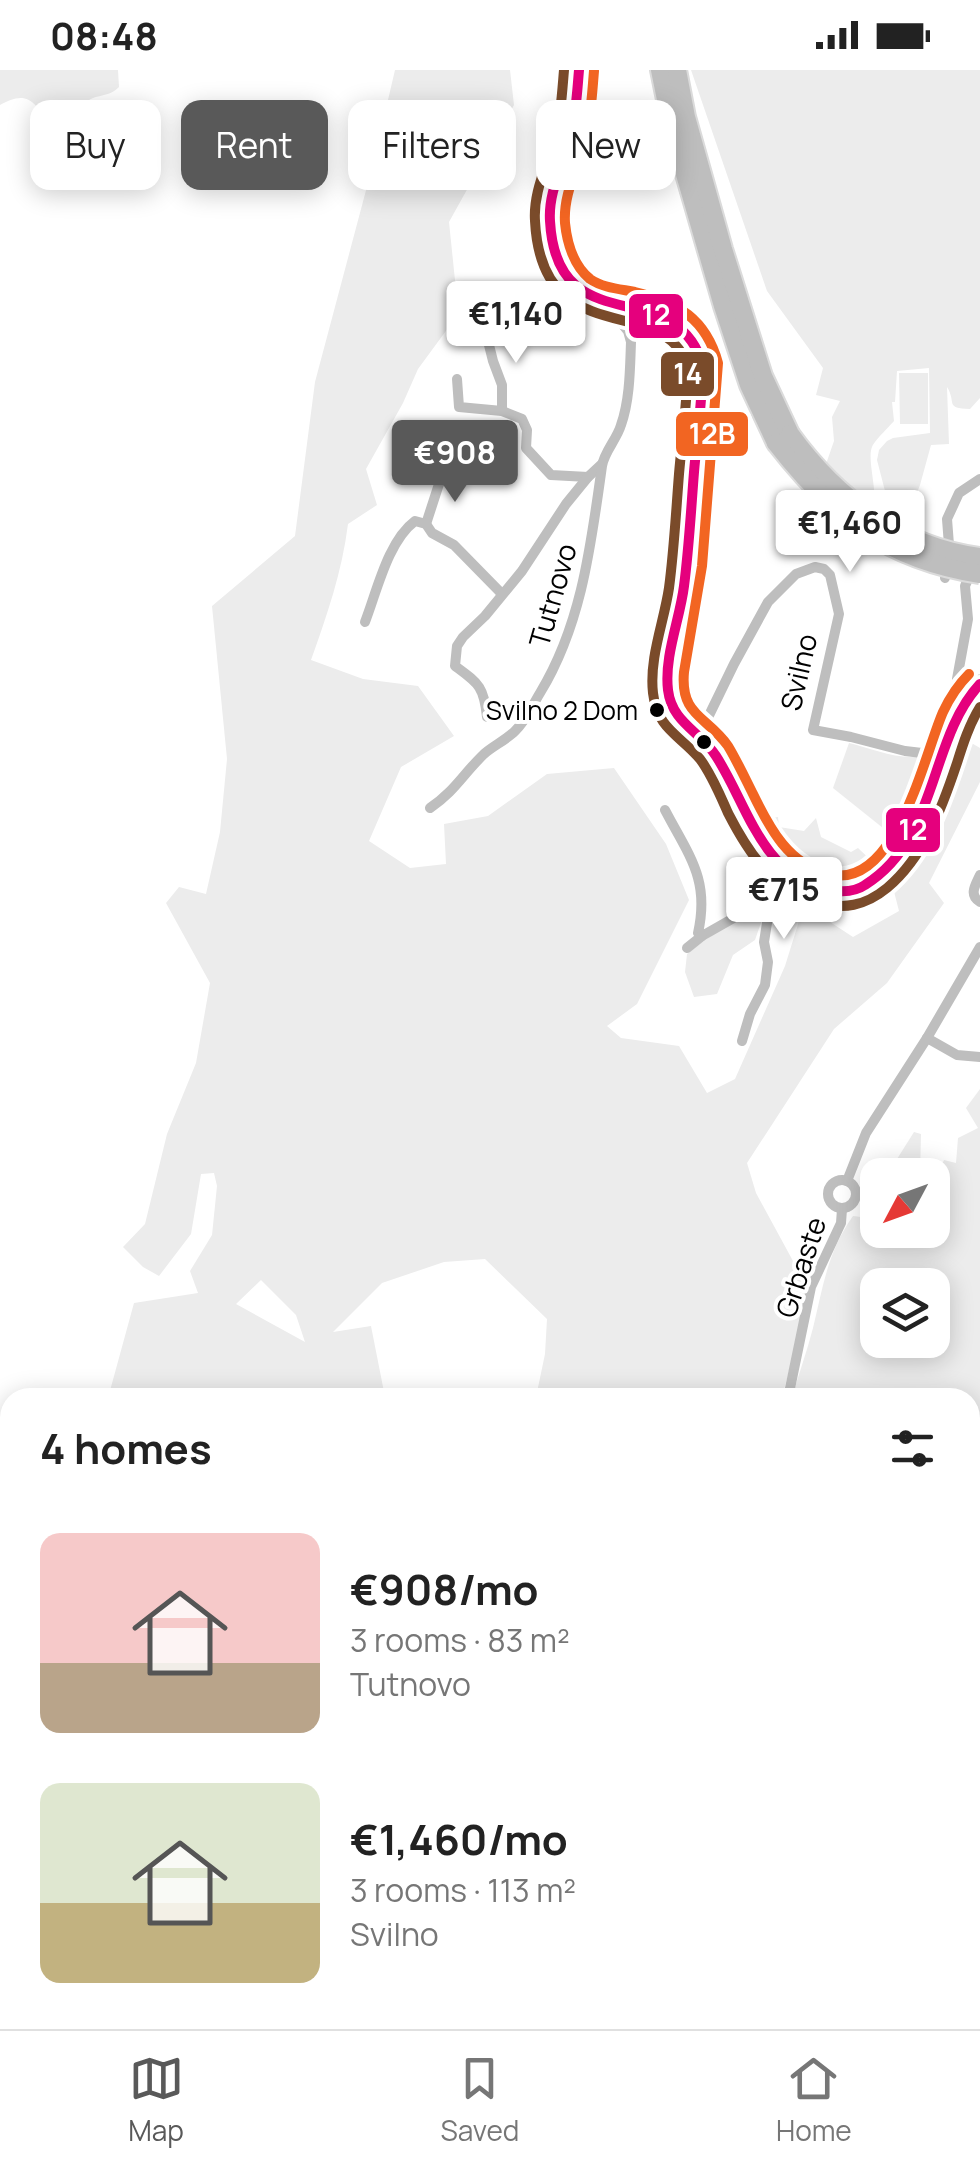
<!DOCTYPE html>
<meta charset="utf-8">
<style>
:root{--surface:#fff;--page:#f2f2f2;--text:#222;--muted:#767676;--line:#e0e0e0;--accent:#595959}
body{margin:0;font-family:Manrope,sans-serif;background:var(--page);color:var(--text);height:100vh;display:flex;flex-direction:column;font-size:38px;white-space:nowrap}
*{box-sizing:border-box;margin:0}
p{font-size:32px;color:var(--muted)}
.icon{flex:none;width:55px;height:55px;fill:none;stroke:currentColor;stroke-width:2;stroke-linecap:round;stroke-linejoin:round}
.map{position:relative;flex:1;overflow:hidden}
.sheet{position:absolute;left:0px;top:1318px;width:980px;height:642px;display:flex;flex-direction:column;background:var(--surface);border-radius:30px 30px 0 0;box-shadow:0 5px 25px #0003}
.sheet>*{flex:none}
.banner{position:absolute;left:30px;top:30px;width:920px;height:90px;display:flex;gap:20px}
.needle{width:65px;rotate:229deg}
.buttons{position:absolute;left:860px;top:1088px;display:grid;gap:20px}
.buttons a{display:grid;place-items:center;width:90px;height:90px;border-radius:20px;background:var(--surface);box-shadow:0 5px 25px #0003;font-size:50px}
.price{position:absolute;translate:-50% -85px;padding:0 22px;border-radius:10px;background:#fff;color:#222;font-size:32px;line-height:65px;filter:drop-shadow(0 2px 5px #0008)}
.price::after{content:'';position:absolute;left:50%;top:60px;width:30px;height:22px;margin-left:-15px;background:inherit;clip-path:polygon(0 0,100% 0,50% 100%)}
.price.selected{background:var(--accent);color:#fff}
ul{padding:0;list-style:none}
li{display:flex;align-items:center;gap:30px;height:250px;padding:0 40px}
li span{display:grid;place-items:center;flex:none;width:280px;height:200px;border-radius:20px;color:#555}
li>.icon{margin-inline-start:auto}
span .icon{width:120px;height:120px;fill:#fffc;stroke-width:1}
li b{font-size:42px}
h2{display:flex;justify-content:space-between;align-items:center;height:120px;padding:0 40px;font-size:42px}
.pill{padding:0 35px;border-radius:20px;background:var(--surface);box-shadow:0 5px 25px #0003;font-size:35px;line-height:90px}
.pill.selected{background:var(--accent);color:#fff}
.status{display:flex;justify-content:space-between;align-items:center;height:70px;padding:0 50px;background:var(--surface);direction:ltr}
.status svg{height:28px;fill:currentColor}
.dock{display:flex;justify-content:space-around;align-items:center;height:140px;border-top:2px solid var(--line);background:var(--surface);font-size:28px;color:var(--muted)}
.dock a{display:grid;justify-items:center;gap:5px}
.dock .selected{color:var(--accent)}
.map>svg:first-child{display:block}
.green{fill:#ececec;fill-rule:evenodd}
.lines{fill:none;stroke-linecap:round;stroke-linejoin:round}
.primary-casing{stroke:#dbdbdb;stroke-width:20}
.highway-casing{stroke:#dbdbdb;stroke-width:22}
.street{stroke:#bebebe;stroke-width:10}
.primary{stroke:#bebebe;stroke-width:15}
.highway{stroke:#bebebe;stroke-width:18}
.highway-bridge-casing{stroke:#dbdbdb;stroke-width:22;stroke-linecap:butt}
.highway-bridge{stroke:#bebebe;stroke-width:18}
.bus-1-casing{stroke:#fff;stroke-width:18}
.bus-2-casing{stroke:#fff;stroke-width:18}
.bus-3-casing{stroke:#fff;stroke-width:18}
.bus-1{stroke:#e5007d;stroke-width:10}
.bus-2{stroke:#7a4b2a;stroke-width:10}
.bus-3{stroke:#f26522;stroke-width:10}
.bus-dot{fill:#000;stroke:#fff;stroke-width:4}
.labels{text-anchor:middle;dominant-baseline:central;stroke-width:8;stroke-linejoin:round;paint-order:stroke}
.bus-label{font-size:26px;fill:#000;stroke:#fff;text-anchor:end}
.street-label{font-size:28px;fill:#000;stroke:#fff}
.line-badge{stroke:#fff;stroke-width:4}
.badge-label{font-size:28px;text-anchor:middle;font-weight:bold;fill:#fff}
</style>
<div class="status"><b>08:48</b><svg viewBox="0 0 49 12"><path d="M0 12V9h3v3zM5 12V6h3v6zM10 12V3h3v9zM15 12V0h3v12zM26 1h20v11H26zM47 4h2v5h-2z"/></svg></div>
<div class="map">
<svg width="980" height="1959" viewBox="0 0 980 1959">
<rect width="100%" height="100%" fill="#fff"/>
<g class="green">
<path d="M 0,0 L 118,0 L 119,17 C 104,32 88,19 80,44 L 70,49 L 57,32 L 37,37 C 25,23 14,28 0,35 Z"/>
<path d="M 395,0 L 510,0 L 514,35 L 449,152 L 456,220 L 451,254 L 418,299 L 403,333 L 366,399 L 377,435 L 348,454 C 342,502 327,545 311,590 L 363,609 L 418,616 L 454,666 L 401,697 L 369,771 L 410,798 L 446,794 L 444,754 L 488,746 L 547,704 L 614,698 L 666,774 L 689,830 L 637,934 L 607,956 L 621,968 L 679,976 L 707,1023 L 735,1009 L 785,896 L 804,835 L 853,867 L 899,841 L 889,802 L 919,766 L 963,668 L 980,678 L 980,712 L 929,813 L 944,833 L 887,913 L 834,959 L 747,1093 L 756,1123 L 793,1191 L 817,1191 C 802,1235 795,1282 782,1327 L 536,1327 L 545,1284 L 547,1249 L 485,1189 L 444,1192 L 382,1213 L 333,1262 L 371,1256 L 385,1327 L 108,1328 L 134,1233 L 198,1223 L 190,1201 L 212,1165 L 217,1116 L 214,1103 L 201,1104 L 191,1164 L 159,1206 L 143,1197 L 123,1177 L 145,1154 L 167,1064 L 196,993 L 210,913 L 166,833 L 179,817 L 206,824 L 220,762 L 227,689 L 212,536 L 295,466 L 315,312 L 373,94 ZM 261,1210 L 296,1245 L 305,1272 L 236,1234 Z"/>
<path d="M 691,0 L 980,0 L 980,328 L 970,339 C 944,338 957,333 947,317 L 949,374 L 931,375 L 920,415 L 905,454 L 881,439 L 885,421 L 877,390 L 879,380 L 887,371 L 893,368 L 930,363 L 929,298 L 897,301 L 895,332 L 892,332 L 894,351 C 889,357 874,371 872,377 C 867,389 877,418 874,437 L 849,418 L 826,394 L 834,371 L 832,347 L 840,331 L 816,325 L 823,298 L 767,221 Z"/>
<polygon points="899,303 928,303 928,354 900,354"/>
<path d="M 849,673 C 874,679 911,696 934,681 C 930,712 915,744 898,770 L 833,718 Z"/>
<path d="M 778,747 L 779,757 L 804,761 L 816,748 L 821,767 L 851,782 L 858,778 L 876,795 C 869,799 862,805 855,808 C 816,825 772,784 759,749 Z"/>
<path d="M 765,841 L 755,870 L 733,885 L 717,924 L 694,927 L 685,902 L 687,884 C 710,867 736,844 765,841 Z"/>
<path d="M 980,1019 L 980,1559 L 971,1566 L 974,1583 L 970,1588 L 970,1328 L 792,1328 C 798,1305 807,1282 813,1258 C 823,1217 827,1183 853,1146 L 861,1147 L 877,1120 L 878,1160 L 932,1160 L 933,1114 L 944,1090 L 956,1093 L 958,1068 L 978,1058 L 966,1038 ZM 878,1215 L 932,1215 L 932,1270 L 878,1270 Z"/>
<polygon points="914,1062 921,1064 920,1105 887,1105"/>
<polygon points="10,1545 10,1799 0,1801 0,1551"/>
<polygon points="10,1805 10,1950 207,1950 209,1959 0,1959 0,1816"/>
<polygon points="970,1858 980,1858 980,1959 402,1959 403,1950 970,1950"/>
</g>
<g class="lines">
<defs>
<path id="primary" d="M 579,0 C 577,23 576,47 570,69 C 563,97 548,121 550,151 C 552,177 562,210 586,224 C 600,232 616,234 631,237 C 666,245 696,258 703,296 C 702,332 698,367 694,402 C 691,443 689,484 683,524 C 680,550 665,598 668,621 C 672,659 700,660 716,686 C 745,734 764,811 829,820 C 842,822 854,823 866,815 C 909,786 927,734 943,687 C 952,660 959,634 980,614"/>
<g id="highway">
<polyline points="660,0 672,59 723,236 749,315 776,373"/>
<polyline points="677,0 686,47 723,179 763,306 790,364"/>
</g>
</defs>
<use href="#primary" class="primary-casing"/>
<use href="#highway" class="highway-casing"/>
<g class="street">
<polyline points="484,255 493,291 502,315 502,341"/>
<polyline points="457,309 459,337 502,341 522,349 527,360 526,378 551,405 588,407"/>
<polyline points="426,454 439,414 456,395"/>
<polyline points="945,508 949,475 947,449 959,423 980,409"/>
<path d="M 365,552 C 377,521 388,471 415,451 L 426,454 L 432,463 L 454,475 L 502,524"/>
<polyline points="966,628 958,616 957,609 968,549 965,516 972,500"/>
<path d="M 487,647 C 484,616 478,613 455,596 L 457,576 L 463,567 L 485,546 L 522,501 L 566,434 L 588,407 L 602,394"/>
<polyline points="698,668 734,594 768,532 796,504 815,497 824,499 830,505 839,544 813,660 851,667 905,681 922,683 929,678 947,649 957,647"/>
<path d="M 430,738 C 455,721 463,704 484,684 C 493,676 506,670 515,661 C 526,651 532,636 540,623 C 582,554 591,474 602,396 C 604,382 617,369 621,355 C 630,330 630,298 631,272 L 628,261 L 604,232"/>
<path d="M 665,740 C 689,786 710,809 698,863 L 702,866 L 760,833 L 772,821"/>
<path d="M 980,805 C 976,814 968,825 980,832"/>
<polyline points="687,878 702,866"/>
<polyline points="927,968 957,985 980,987"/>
<polyline points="742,971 750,944 765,915 768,892 764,872 773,815 753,767"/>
<circle cx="842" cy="1124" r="14"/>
<polyline points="847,1111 866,1063 927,968 980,877"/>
<polyline points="788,1328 811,1217 841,1153 842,1139"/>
<polyline points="970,1609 980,1596"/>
<polyline points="970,1690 980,1709"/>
</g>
<use href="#primary" class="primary"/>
<use href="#highway" class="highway"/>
<defs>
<g id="highway-bridge">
<path d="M 790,364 C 836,428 901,477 980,487"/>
<path d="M 776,373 C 833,446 886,490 980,504"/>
</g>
</defs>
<use href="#highway-bridge" class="highway-bridge-casing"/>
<use href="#highway-bridge" class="highway-bridge"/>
<defs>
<path id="bus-1" d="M 579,0 C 577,23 576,46 570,69 C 563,96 548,122 550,151 C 557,276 676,201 703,296 C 702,332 697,367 694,402 C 691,440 689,478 684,516 C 680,549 664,586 668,620 C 672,653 700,661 716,686 C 747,734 760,800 821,818 C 836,822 852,824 865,815 C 939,769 928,670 980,614"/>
<path id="bus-2" d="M 564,0 C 562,23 561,46 554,69 C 547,96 533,122 535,151 C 542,286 666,220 688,298 C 687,333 682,369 679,404 C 676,442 674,480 669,518 C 664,552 649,588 653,623 C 657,659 680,665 700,689 C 712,705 720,725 728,743 C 748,782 772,819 816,832 C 844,840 865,836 887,818 C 924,787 942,738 957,693 C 963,674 969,655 980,637"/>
<path id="bus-3" d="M 594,1 C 592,24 591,48 585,71 C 578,98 563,124 565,153 C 567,173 574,196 590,209 C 603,218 620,219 635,222 C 678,232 706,249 718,293 L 702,496 L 684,602 C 680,646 707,646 728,676 C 737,691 745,708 753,724 C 770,759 789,795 829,804 C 896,821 924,685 943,642 C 950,627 958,615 969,604"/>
</defs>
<use href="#bus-1" class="bus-1-casing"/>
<use href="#bus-2" class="bus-2-casing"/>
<use href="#bus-3" class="bus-3-casing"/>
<use href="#bus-1" class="bus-1"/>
<use href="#bus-2" class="bus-2"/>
<use href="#bus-3" class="bus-3"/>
</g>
<g class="bus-dot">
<circle cx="657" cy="640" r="9"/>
<circle cx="704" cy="672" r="9"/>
</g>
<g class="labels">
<g class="bus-label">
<text x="638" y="640">Svilno 2 Dom</text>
</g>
<g class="street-label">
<text transform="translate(552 525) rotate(-74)">Tutnovo</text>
<text transform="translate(798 602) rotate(-77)">Svilno</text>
<text transform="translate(800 1197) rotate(-72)">Grbaste</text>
</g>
</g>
<g class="line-badge">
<rect x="627" y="222" width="58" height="48" rx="10" fill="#e5007d"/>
<rect x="659" y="280" width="57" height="48" rx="10" fill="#7a4b2a"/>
<rect x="674" y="340" width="76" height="48" rx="10" fill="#f26522"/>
<rect x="884" y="736" width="58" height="48" rx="10" fill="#e5007d"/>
</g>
<g class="badge-label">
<text x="656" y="255">12</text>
<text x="688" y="314">14</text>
<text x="712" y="374">12B</text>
<text x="913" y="770">12</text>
</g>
</svg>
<div class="buttons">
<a><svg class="needle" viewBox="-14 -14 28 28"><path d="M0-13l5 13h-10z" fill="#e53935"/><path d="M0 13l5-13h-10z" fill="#767676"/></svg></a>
<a><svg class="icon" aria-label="layers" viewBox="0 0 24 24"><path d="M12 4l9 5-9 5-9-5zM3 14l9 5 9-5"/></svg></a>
</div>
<b class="price" style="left:516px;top:296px">€1,140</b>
<b class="price selected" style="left:455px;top:435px">€908</b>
<b class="price" style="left:850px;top:505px">€1,460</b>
<b class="price" style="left:784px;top:872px">€715</b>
<div class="banner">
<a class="pill">Buy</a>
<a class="pill selected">Rent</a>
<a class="pill">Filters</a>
<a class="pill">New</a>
</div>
<section class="sheet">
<h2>4 homes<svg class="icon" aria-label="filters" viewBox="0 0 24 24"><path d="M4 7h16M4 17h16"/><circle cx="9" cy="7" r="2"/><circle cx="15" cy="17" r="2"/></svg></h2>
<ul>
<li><span style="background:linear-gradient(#f6c9c9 65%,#b9a48a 0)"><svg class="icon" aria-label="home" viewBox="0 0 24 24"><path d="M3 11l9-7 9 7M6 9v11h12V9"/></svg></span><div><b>€908/mo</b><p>3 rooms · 83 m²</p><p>Tutnovo</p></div></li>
<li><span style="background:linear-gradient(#dfe7d0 60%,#c2b280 0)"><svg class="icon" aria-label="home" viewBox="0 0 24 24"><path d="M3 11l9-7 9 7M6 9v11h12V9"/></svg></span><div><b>€1,460/mo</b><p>3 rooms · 113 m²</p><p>Svilno</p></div></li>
</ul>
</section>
</div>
<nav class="dock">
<a class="selected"><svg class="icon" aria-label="map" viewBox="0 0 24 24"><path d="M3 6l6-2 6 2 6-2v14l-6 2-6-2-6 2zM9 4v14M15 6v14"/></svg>Map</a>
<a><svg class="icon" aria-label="saved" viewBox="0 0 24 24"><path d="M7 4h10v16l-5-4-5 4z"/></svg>Saved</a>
<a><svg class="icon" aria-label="home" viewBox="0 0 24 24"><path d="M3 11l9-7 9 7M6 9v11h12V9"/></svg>Home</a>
</nav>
